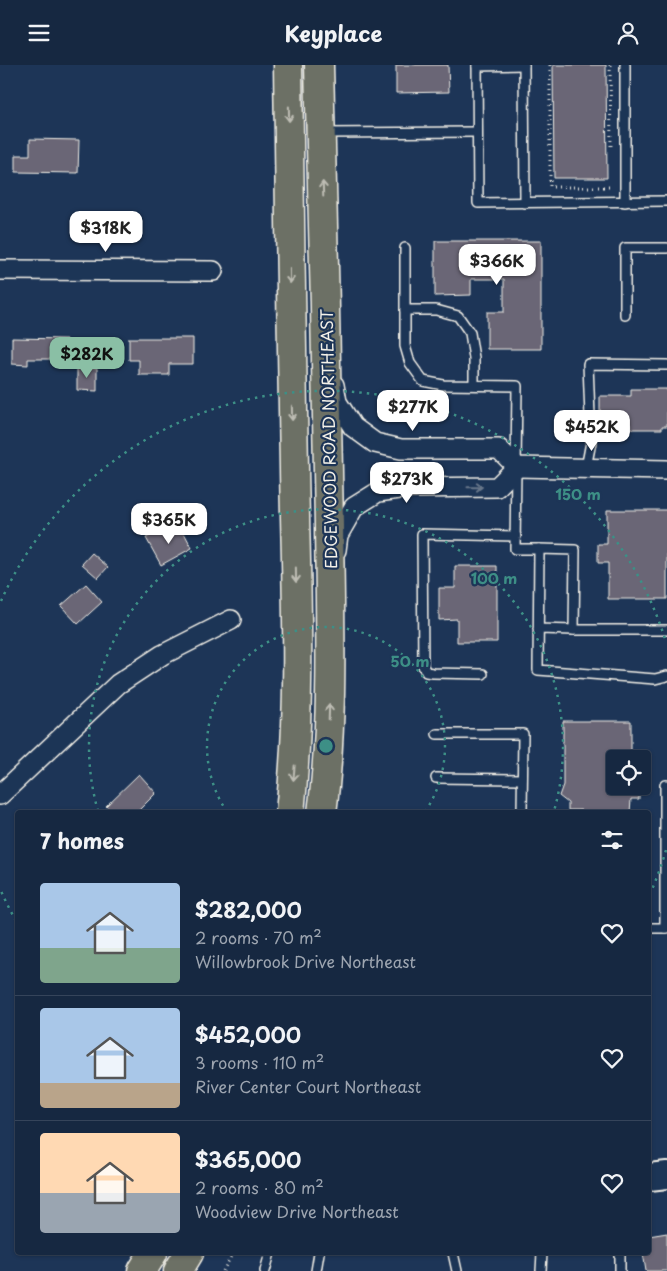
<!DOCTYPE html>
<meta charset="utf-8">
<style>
:root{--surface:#162841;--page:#1f3048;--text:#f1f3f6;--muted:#9ea6b1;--line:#35445a;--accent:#8abfa5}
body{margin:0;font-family:"Playpen Sans",sans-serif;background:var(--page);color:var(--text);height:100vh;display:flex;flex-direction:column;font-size:19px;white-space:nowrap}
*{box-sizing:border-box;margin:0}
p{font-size:16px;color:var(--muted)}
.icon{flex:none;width:28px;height:28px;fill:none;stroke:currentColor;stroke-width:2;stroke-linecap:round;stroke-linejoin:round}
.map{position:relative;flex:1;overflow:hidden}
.details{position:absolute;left:15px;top:745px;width:636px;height:445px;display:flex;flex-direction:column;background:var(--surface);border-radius:5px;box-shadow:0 1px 4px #0004,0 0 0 1px var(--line)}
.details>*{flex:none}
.tools{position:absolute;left:606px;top:685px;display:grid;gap:10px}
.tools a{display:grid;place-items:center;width:45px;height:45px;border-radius:5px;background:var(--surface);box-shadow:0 1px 4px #0004,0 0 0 1px var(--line);font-size:25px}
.price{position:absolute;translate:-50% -42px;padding:0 11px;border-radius:10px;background:#fff;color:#222;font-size:16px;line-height:32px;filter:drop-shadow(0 1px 2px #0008)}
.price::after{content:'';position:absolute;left:50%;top:30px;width:15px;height:11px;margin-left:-8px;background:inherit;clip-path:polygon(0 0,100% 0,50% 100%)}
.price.on{background:var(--accent);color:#111}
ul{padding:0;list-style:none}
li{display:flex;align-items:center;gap:15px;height:125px;padding:0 25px}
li+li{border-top:1px solid var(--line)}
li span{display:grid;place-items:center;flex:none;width:140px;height:100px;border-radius:5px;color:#555}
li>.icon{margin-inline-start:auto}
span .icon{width:60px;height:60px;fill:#fffc;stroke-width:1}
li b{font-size:21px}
h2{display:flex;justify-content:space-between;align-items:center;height:60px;padding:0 25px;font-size:21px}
header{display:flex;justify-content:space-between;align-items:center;height:65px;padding:0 25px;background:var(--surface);font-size:22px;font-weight:700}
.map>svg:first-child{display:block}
.building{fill:#6a6676;stroke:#f4f1e8}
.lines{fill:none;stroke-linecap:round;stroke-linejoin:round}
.lane-casing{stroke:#f4f1e8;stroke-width:12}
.street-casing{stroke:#f4f1e8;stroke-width:22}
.secondary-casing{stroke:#f4f1e8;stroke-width:30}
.primary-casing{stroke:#f4f1e8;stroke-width:31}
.path{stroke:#f4f1e8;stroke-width:3;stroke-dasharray:1 4;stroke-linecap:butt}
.lane{stroke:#1d3557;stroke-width:9}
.street{stroke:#1d3557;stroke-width:19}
.secondary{stroke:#1d3557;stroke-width:26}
.primary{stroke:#6c7065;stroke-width:28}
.oneway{stroke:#bebdb4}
.oneway2{stroke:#68778a}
.ring{fill:none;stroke:#3d8f86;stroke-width:2.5;stroke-dasharray:2.5 5}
.labels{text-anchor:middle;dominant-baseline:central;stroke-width:4.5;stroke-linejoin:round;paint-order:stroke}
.street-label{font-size:16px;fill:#f4f1e8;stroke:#1d3557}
.centre{fill:#3d8f86;stroke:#1d3557;stroke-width:2.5}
.ring-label{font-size:15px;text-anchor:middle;font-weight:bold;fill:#3d8f86;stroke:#1d3557;stroke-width:4.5;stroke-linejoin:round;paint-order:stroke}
</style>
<header><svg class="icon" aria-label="menu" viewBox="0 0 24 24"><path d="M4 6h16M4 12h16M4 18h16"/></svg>Keyplace<svg class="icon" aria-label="person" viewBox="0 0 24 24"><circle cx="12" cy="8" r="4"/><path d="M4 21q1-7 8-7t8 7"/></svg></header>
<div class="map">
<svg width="667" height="1206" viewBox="0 0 667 1206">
<rect width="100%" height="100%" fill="#1d3557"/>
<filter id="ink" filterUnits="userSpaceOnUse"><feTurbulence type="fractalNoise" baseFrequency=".02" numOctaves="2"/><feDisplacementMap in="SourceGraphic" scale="10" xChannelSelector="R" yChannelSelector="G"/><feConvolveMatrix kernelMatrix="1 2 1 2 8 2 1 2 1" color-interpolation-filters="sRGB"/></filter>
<g filter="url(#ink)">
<g class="building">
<polygon points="396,0 448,0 449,27 396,28"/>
<polygon points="553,0 606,0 607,113 554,113"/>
<polygon points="30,74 79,75 78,108 16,107 16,90 30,90"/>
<polygon points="435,176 541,176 541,284 487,284 487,247 504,247 504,214 471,214 471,230 435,231"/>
<polygon points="12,273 66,274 66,294 28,294 28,300 12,299"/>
<polygon points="129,273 193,273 193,299 169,299 169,310 139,310 139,295 129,295"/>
<polygon points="77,302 97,303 97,326 77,325"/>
<polygon points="631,324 667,324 667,361 662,361 662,364 631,364 631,360 600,360 600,331 631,331"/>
<polygon points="607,445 667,445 667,534 608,534 608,498 598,498 598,479 607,479"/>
<polygon points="163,464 168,472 182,464 192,483 161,500 146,473"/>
<polygon points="92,488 108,502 98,513 82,499"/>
<polygon points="455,501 497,501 497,577 457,577 457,554 439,555 439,523 455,523"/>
<polygon points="86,519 102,537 78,559 61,541"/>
<polygon points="563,656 631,656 631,694 615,694 615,721 639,721 639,734 631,734 630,748 581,748 581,745 568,745 568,738 559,731 563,720"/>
<polygon points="139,709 156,728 136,748 113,748 106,741"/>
<polygon points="667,1168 667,1206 646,1206 643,1188 649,1188 649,1171"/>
</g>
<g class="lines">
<defs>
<g id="lane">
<polyline points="477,0 478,138 667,136"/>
<polyline points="524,0 525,138"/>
<polyline points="625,0 625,137"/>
<polyline points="477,1 524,0"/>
<polyline points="324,68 477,67"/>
<polyline points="405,183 405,245"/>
<polyline points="625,250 625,183 667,183"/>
<polyline points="474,320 474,293 470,268 458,251 436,245 405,245 405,281 410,298 423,316 443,320 517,321 515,484 539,484"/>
<polyline points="586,403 591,377 588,299 667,300"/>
<polyline points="538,564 574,565 575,485 539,484 538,605 655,614 667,611"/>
<polyline points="574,565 667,565"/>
<polyline points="483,609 433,608 426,607 423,601 422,469 516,471"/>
<polyline points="437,669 523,669 522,748"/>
<polyline points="436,713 522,714"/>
<polyline points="649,863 667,863"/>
<polyline points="665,863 665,720 667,720"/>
<polyline points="453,1188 457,1206"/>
<polyline points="265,1206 270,1188"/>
<polyline points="316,1206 319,1188"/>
<polyline points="541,1206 542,1188"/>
<polyline points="620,1206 620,1188"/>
</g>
<g id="street">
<polyline points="0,205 213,206"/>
<polyline points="334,320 337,337 353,362 375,378 401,384 499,384 517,402 667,405"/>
<polyline points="336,485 338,470 354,442 378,427 406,423 497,422 517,402"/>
<polyline points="0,730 118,619 162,590 231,555"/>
</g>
<polyline id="secondary" points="649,1112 667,1110"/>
<g id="primary">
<path d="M 288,0 C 290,135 291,269 294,404 C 296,519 302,633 290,748"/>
<path d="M 319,0 C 323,154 327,307 329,461 C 330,556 334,653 322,748"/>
<polyline points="142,1206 153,1188"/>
<polyline points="178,1206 189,1188"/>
</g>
</defs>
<use href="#lane" class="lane-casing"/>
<use href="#street" class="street-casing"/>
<use href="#secondary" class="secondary-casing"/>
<use href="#primary" class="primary-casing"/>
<g class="path">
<polyline points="550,0 550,122 612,122 612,121"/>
<polyline points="610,0 611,84"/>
<polyline points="223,1206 233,1188"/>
</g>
<use href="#lane" class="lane"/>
<use href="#street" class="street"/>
<use href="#secondary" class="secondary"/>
<use href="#primary" class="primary"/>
</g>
<defs><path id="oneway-shaft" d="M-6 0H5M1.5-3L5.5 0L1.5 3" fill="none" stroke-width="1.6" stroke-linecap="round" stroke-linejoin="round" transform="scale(1.25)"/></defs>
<g class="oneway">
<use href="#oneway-shaft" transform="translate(289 49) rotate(89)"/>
<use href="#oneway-shaft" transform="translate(323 124) rotate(-92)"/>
<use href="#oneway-shaft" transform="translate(290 211) rotate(89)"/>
<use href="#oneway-shaft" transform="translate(292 348) rotate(89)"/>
<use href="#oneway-shaft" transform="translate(296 510) rotate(89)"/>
<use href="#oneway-shaft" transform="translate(329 647) rotate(-88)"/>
<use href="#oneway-shaft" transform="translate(294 708) rotate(95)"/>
</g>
<use class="oneway2" href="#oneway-shaft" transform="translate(475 422) rotate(-1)"/>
</g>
<g class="ring">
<path d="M227 747A119 119 0 1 1 425 747"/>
<path d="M98 746A237 237 0 1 1 554 746"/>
<path d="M666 785A356 356 0 0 1 650 829M16 856A356 356 0 0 1 1 826M1 536A356 356 0 0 1 666 577"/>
</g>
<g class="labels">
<g class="street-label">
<text transform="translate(328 374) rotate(-91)">EDGEWOOD ROAD NORTHEAST</text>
</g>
</g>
<circle cx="326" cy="681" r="8" class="centre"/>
<g class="ring-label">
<text x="578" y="435">150 m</text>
<text x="494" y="519">100 m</text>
<text x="410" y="602">50 m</text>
</g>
</svg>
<div class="tools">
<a><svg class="icon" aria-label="locate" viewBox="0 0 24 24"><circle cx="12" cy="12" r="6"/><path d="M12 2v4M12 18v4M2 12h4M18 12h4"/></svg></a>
</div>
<b class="price" style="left:106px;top:188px">$318K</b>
<b class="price" style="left:497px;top:221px">$366K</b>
<b class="price on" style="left:87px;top:314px">$282K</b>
<b class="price" style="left:413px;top:367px">$277K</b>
<b class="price" style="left:592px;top:387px">$452K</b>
<b class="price" style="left:407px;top:439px">$273K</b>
<b class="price" style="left:169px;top:480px">$365K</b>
<section class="details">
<h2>7 homes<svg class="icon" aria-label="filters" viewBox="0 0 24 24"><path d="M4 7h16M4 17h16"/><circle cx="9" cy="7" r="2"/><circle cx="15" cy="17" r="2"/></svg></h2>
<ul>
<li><span style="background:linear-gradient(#a9c7e8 65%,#7fa58c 0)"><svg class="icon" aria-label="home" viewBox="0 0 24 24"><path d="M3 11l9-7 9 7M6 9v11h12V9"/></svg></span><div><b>$282,000</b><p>2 rooms · 70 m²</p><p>Willowbrook Drive Northeast</p></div><svg class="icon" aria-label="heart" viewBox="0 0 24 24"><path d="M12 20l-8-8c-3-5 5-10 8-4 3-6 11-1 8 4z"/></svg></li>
<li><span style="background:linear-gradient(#a9c7e8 75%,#b9a48a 0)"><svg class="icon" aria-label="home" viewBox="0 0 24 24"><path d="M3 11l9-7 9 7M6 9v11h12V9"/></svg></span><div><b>$452,000</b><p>3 rooms · 110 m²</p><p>River Center Court Northeast</p></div><svg class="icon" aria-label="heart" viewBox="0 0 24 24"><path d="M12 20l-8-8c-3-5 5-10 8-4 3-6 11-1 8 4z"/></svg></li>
<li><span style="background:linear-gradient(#ffd9b3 60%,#9aa5b1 0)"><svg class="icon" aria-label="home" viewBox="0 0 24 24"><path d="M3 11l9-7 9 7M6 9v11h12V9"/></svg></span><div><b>$365,000</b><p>2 rooms · 80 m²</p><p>Woodview Drive Northeast</p></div><svg class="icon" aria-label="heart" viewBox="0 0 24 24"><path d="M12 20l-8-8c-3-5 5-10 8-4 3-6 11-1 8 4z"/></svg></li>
</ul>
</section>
</div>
